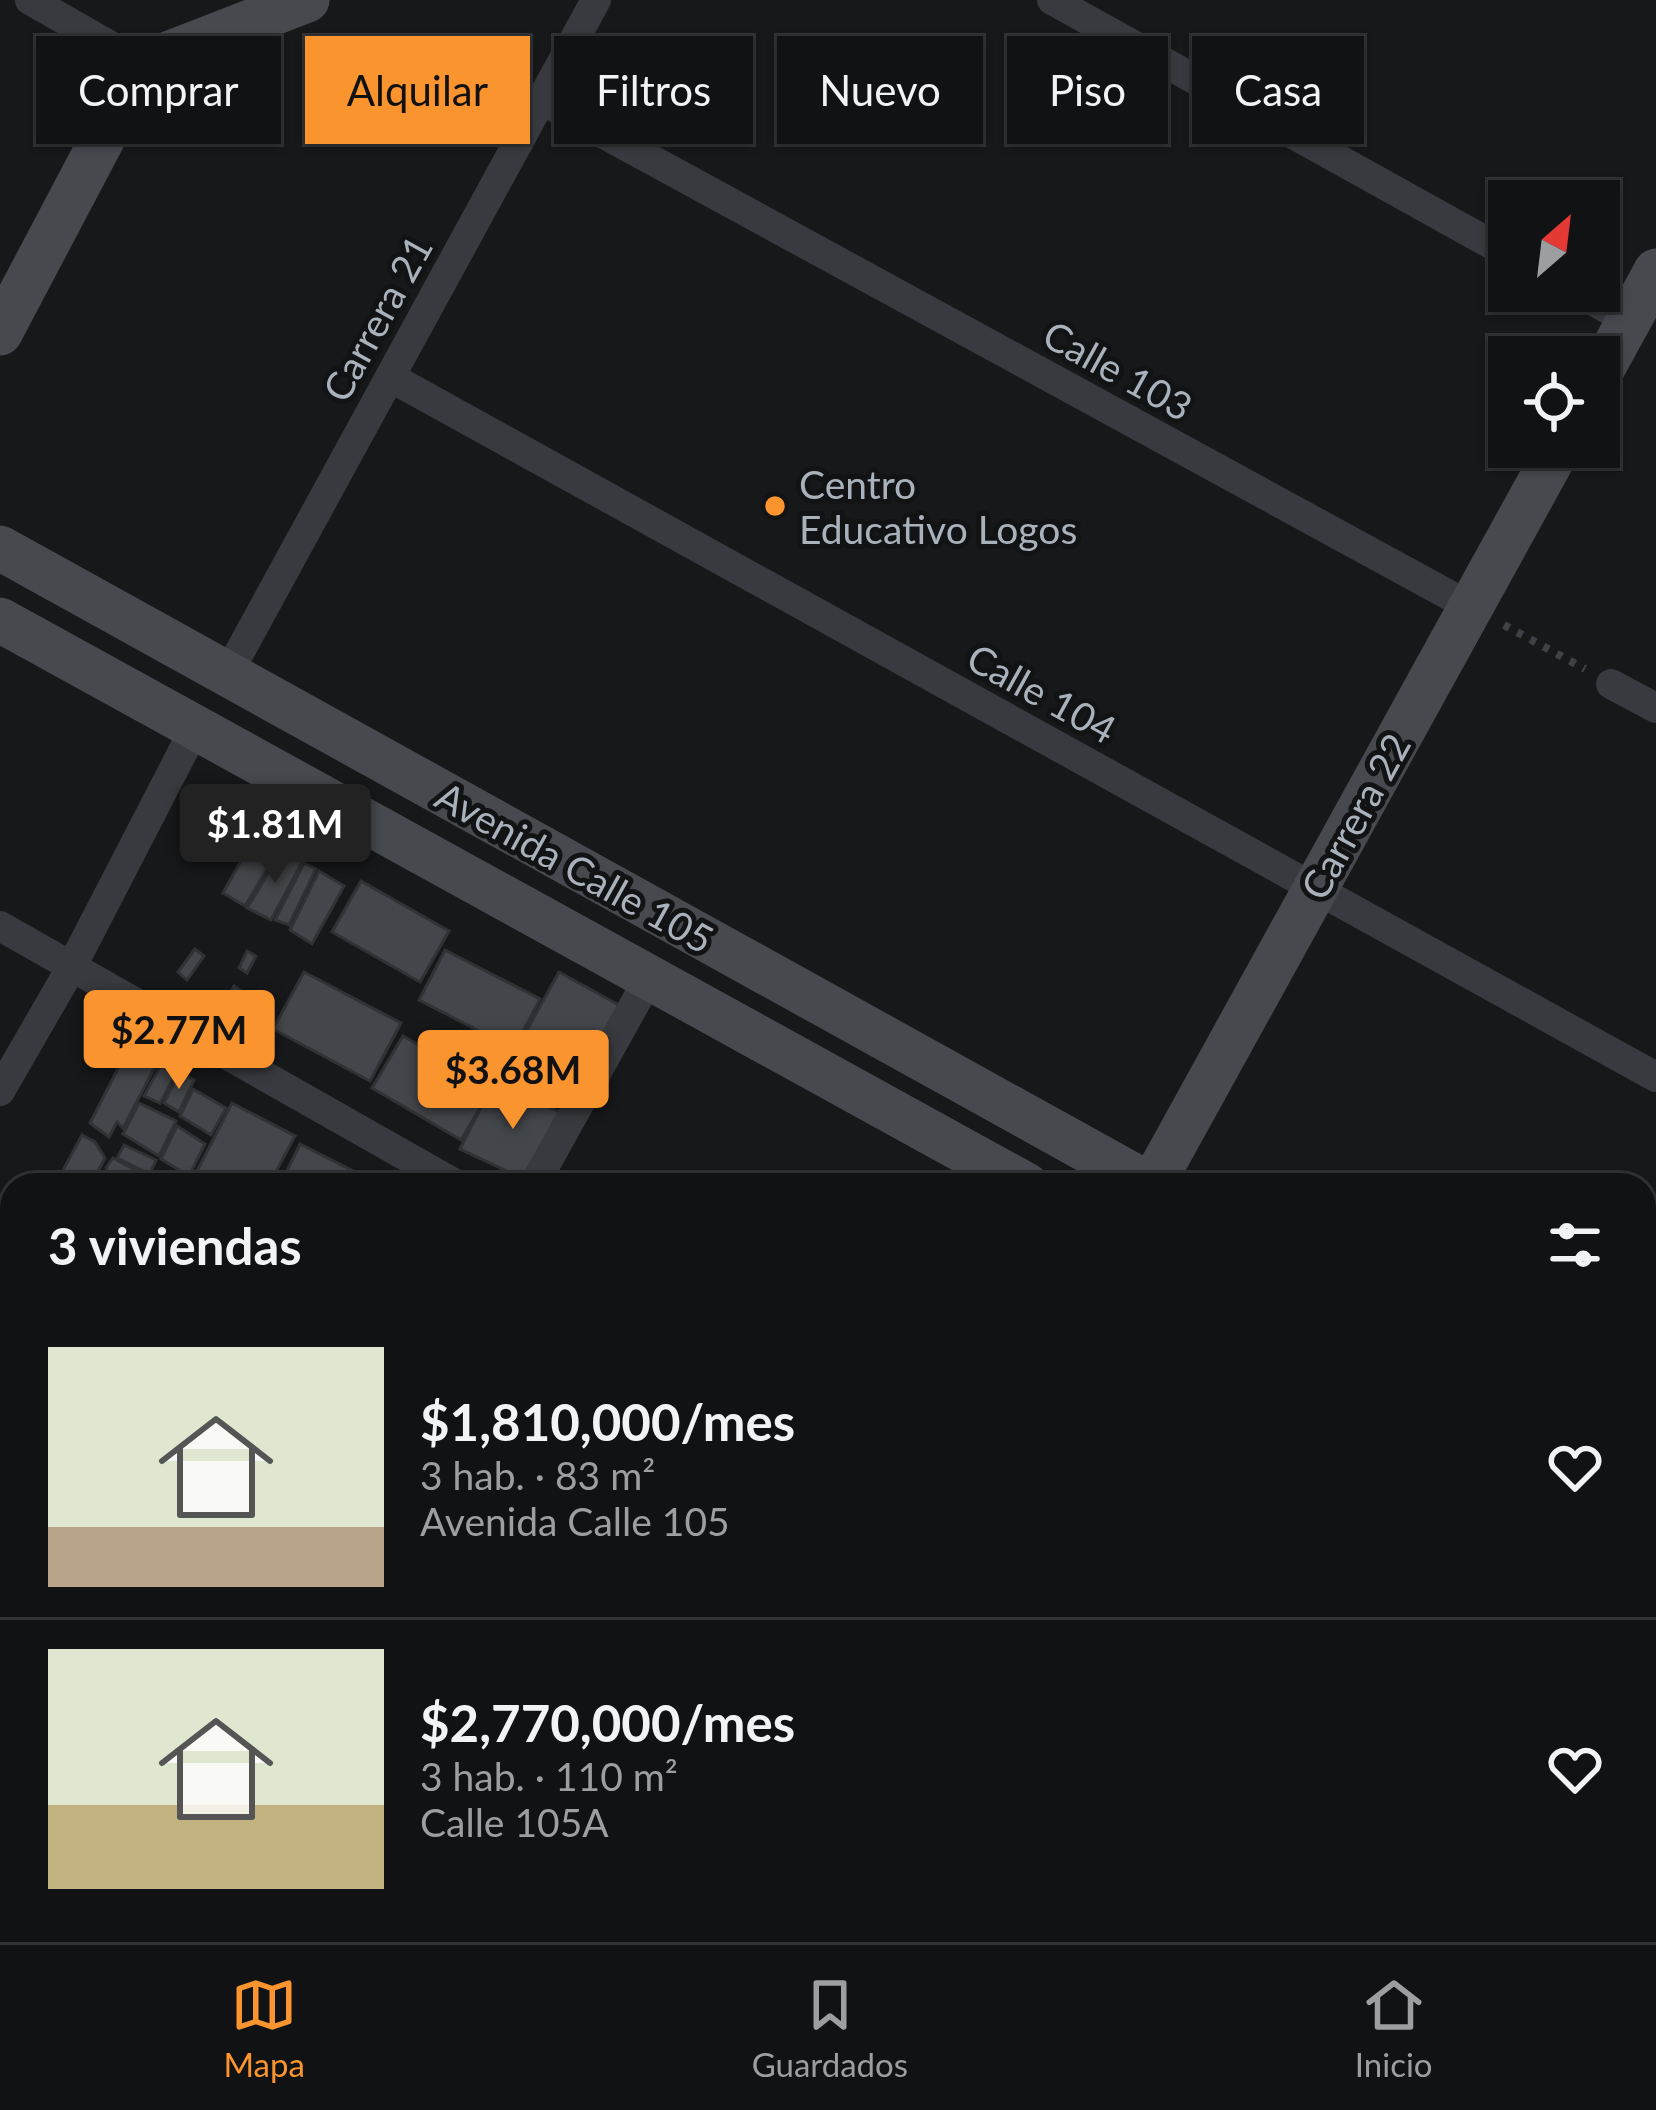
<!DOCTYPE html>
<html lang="es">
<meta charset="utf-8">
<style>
:root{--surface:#111214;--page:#1a1b1d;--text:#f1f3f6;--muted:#9c9ea0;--line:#303234;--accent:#f9942f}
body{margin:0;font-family:Lato,sans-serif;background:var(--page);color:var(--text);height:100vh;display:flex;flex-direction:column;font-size:45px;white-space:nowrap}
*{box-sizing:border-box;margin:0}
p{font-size:39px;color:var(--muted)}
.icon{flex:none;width:66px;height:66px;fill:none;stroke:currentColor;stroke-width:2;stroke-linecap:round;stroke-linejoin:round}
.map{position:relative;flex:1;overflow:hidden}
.drawer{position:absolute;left:0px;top:1173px;width:1656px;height:771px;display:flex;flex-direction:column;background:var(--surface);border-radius:36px 36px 0 0;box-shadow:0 3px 9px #0004,0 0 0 3px var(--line)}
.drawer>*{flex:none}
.guide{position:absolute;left:36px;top:36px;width:1584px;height:108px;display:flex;gap:24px}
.needle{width:78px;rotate:28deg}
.fabs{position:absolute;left:1488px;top:180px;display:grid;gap:24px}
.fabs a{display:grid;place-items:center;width:132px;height:132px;border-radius:0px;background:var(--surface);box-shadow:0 3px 9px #0004,0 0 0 3px var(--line);font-size:60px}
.price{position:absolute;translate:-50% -102px;padding:0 27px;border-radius:12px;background:var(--accent);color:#111;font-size:39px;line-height:78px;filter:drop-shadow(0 3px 6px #0008)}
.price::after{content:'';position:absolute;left:50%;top:72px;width:36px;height:27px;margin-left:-18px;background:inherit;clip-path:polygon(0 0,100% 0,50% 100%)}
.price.current{background:#222;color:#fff}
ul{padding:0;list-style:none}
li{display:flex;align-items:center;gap:36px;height:300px;padding:0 48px}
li+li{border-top:3px solid var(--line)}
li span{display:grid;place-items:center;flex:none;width:336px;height:240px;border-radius:0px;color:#555}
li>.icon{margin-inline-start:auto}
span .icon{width:144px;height:144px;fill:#fffc;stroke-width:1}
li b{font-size:51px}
h2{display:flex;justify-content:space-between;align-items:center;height:144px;padding:0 48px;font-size:51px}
.chip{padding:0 42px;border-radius:0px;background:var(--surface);box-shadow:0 3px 9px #0004,0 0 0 3px var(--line);font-size:42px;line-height:108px}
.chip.current{background:var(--accent);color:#111}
.tabs{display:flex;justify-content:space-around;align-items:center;height:168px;border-top:3px solid var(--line);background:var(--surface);font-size:33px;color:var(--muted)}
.tabs a{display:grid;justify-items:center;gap:6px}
.tabs .current{color:var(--accent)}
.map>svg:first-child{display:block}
.green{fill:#1f281f}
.building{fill:#43464a;stroke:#313236;stroke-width:3}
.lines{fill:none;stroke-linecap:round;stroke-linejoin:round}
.path{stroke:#3e4246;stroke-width:8;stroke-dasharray:6 9;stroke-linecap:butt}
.street{stroke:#383a3f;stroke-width:30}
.secondary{stroke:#464a4f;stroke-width:45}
.poi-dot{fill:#f9942f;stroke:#121315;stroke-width:4.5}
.labels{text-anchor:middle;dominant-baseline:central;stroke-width:10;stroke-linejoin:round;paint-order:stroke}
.street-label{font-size:39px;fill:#a9b1ba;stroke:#121315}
.poi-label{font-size:39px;fill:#a9b1ba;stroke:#121315;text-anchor:start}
</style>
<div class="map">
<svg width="1656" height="1942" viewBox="0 0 1656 1942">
<rect width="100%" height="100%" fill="#17181a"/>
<polygon class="green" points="859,1932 995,1932 1012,1942 877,1942"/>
<g class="building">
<polygon points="255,836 279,849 245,906 223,893"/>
<polygon points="282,851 302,862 271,920 247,908"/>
<polygon points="304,863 316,869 289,925 275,920"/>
<polygon points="319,871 344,886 312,944 290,930"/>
<polygon points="361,881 449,931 420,982 332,932"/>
<polygon points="195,949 204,956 187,980 178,972"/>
<polygon points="445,950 540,999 514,1049 419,1000"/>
<polygon points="247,951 256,956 247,973 239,968"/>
<polygon points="304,972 401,1023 370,1081 273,1029"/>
<polygon points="559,972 628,1010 591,1077 522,1039"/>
<polygon points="234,986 248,996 242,1011 226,1001"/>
<polygon points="255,998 260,1003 253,1017 244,1013"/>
<polygon points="403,1036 492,1088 461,1140 372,1088"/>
<polygon points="127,1051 155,1067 123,1128 117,1122 109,1137 90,1123"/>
<polygon points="508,1051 534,1066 542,1052 578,1072 560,1103 498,1068"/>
<polygon points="162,1063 177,1072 160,1103 144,1096"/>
<polygon points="179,1072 194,1080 179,1112 164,1103"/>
<polygon points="494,1081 566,1115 532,1183 460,1149"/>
<polygon points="193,1089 226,1108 211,1135 180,1116"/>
<polygon points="139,1103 176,1121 159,1156 123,1134"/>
<polygon points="232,1103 295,1136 269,1185 223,1185 197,1171"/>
<polygon points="177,1126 205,1144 189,1176 161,1159"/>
<polygon points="82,1135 95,1142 105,1158 91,1185 55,1185"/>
<polygon points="300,1144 359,1174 354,1185 280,1185"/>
<polygon points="124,1145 156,1160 150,1174 117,1158"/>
<polygon points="113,1158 146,1176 141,1185 112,1185 106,1168"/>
<polygon points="0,1405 12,1411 12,1436 0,1460"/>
<polygon points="12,1446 12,1477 0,1471"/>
<polygon points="4,1566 12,1570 12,1655 0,1649 0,1573"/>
<polygon points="1648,1574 1656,1578 1656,1623 1644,1616 1644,1581"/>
<polygon points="1644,1642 1656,1650 1644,1674"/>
<polygon points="0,1688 12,1695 12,1723 0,1744"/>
<polygon points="1651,1724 1656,1727 1656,1753 1645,1772 1644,1736"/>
<polygon points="12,1735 12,1769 0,1762"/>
<polygon points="1655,1785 1656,1848 1644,1869 1644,1805"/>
<polygon points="2,1872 12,1877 12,1932 34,1932 29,1942 0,1942"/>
<polygon points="78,1932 115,1932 134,1942 77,1942 74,1940"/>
<polygon points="1092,1932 1158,1932 1153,1942 1092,1942 1089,1940"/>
<polygon points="1182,1932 1254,1932 1249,1942 1177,1942"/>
<polygon points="1336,1932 1381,1932 1375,1942 1354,1942"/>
<polygon points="1390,1932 1443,1932 1437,1942 1384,1942"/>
<polygon points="1448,1932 1506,1932 1500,1942 1442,1942"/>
<polygon points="1510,1932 1567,1932 1561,1942 1504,1942"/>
</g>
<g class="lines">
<g class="path">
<polyline points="1504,625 1585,669"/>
<polyline points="934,1932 940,1942"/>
</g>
<g class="street">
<polyline points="30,0 142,64"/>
<polyline points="1052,0 1509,254"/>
<polyline points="542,100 1471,607"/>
<polyline points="1576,291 1629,321"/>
<polyline points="390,377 1656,1077"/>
<polyline points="227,675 596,0"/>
<polyline points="1611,684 1656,708"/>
<polyline points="0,926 457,1185"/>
<polyline points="0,1091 71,968 195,728"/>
<polyline points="534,1185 649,978"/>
<polyline points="0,1231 12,1238"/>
<polyline points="0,1523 12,1529"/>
<polyline points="0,1822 12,1828"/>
<polyline points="1644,1916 1656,1923"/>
<polyline points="216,1932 235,1942"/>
<polyline points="735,1942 740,1932"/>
</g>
<g class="secondary">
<polyline points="0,333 142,64 307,0"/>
<polyline points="1599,375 1656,271"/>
<polyline points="0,548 1150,1185"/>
<polyline points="0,620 1026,1185"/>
<polyline points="1152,1185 1559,447"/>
<polyline points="1644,1458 1656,1465"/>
<polyline points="1644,1526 1656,1532"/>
</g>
</g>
<circle class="poi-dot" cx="775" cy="506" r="12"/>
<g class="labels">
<g class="street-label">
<text transform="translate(377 318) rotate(-61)">Carrera 21</text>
<text transform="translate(1118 370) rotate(29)">Calle 103</text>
<text transform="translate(1042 693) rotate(29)">Calle 104</text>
<text transform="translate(1355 816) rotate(-61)">Carrera 22</text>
<text transform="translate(575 867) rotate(29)">Avenida Calle 105</text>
</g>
<g class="poi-label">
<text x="799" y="484">Centro<tspan x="799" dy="45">Educativo Logos</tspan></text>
</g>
</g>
</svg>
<div class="fabs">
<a><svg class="needle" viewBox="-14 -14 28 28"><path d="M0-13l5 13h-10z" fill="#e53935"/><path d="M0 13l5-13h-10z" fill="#9c9ea0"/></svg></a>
<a><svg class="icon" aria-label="locate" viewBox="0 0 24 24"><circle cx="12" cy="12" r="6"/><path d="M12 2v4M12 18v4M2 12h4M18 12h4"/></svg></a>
</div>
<b class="price current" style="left:275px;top:886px">$1.81M</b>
<b class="price" style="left:179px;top:1092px">$2.77M</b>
<b class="price" style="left:513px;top:1132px">$3.68M</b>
<div class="guide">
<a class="chip">Comprar</a>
<a class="chip current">Alquilar</a>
<a class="chip">Filtros</a>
<a class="chip">Nuevo</a>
<a class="chip">Piso</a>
<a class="chip">Casa</a>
</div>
<section class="drawer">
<h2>3 viviendas<svg class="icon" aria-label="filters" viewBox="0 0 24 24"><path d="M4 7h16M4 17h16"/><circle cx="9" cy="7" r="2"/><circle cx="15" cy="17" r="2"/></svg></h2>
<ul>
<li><span style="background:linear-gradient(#dfe7d0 75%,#b9a48a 0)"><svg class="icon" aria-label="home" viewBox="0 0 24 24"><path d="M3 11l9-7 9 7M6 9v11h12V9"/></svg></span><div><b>$1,810,000/mes</b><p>3 hab. · 83 m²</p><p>Avenida Calle 105</p></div><svg class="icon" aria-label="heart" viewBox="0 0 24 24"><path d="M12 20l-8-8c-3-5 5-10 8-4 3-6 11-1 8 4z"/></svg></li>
<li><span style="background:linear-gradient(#dfe7d0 65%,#c2b280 0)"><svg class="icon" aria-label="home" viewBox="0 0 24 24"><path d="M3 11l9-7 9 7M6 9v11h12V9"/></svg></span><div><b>$2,770,000/mes</b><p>3 hab. · 110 m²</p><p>Calle 105A</p></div><svg class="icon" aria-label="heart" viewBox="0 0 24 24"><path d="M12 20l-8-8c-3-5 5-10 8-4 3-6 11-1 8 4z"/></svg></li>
</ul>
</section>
</div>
<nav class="tabs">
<a class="current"><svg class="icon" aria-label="map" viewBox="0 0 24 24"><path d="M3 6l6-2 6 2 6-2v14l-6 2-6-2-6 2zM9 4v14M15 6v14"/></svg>Mapa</a>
<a><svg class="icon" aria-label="saved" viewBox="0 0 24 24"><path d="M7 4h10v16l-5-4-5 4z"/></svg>Guardados</a>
<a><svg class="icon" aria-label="home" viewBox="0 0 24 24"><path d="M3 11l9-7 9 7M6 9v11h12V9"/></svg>Inicio</a>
</nav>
